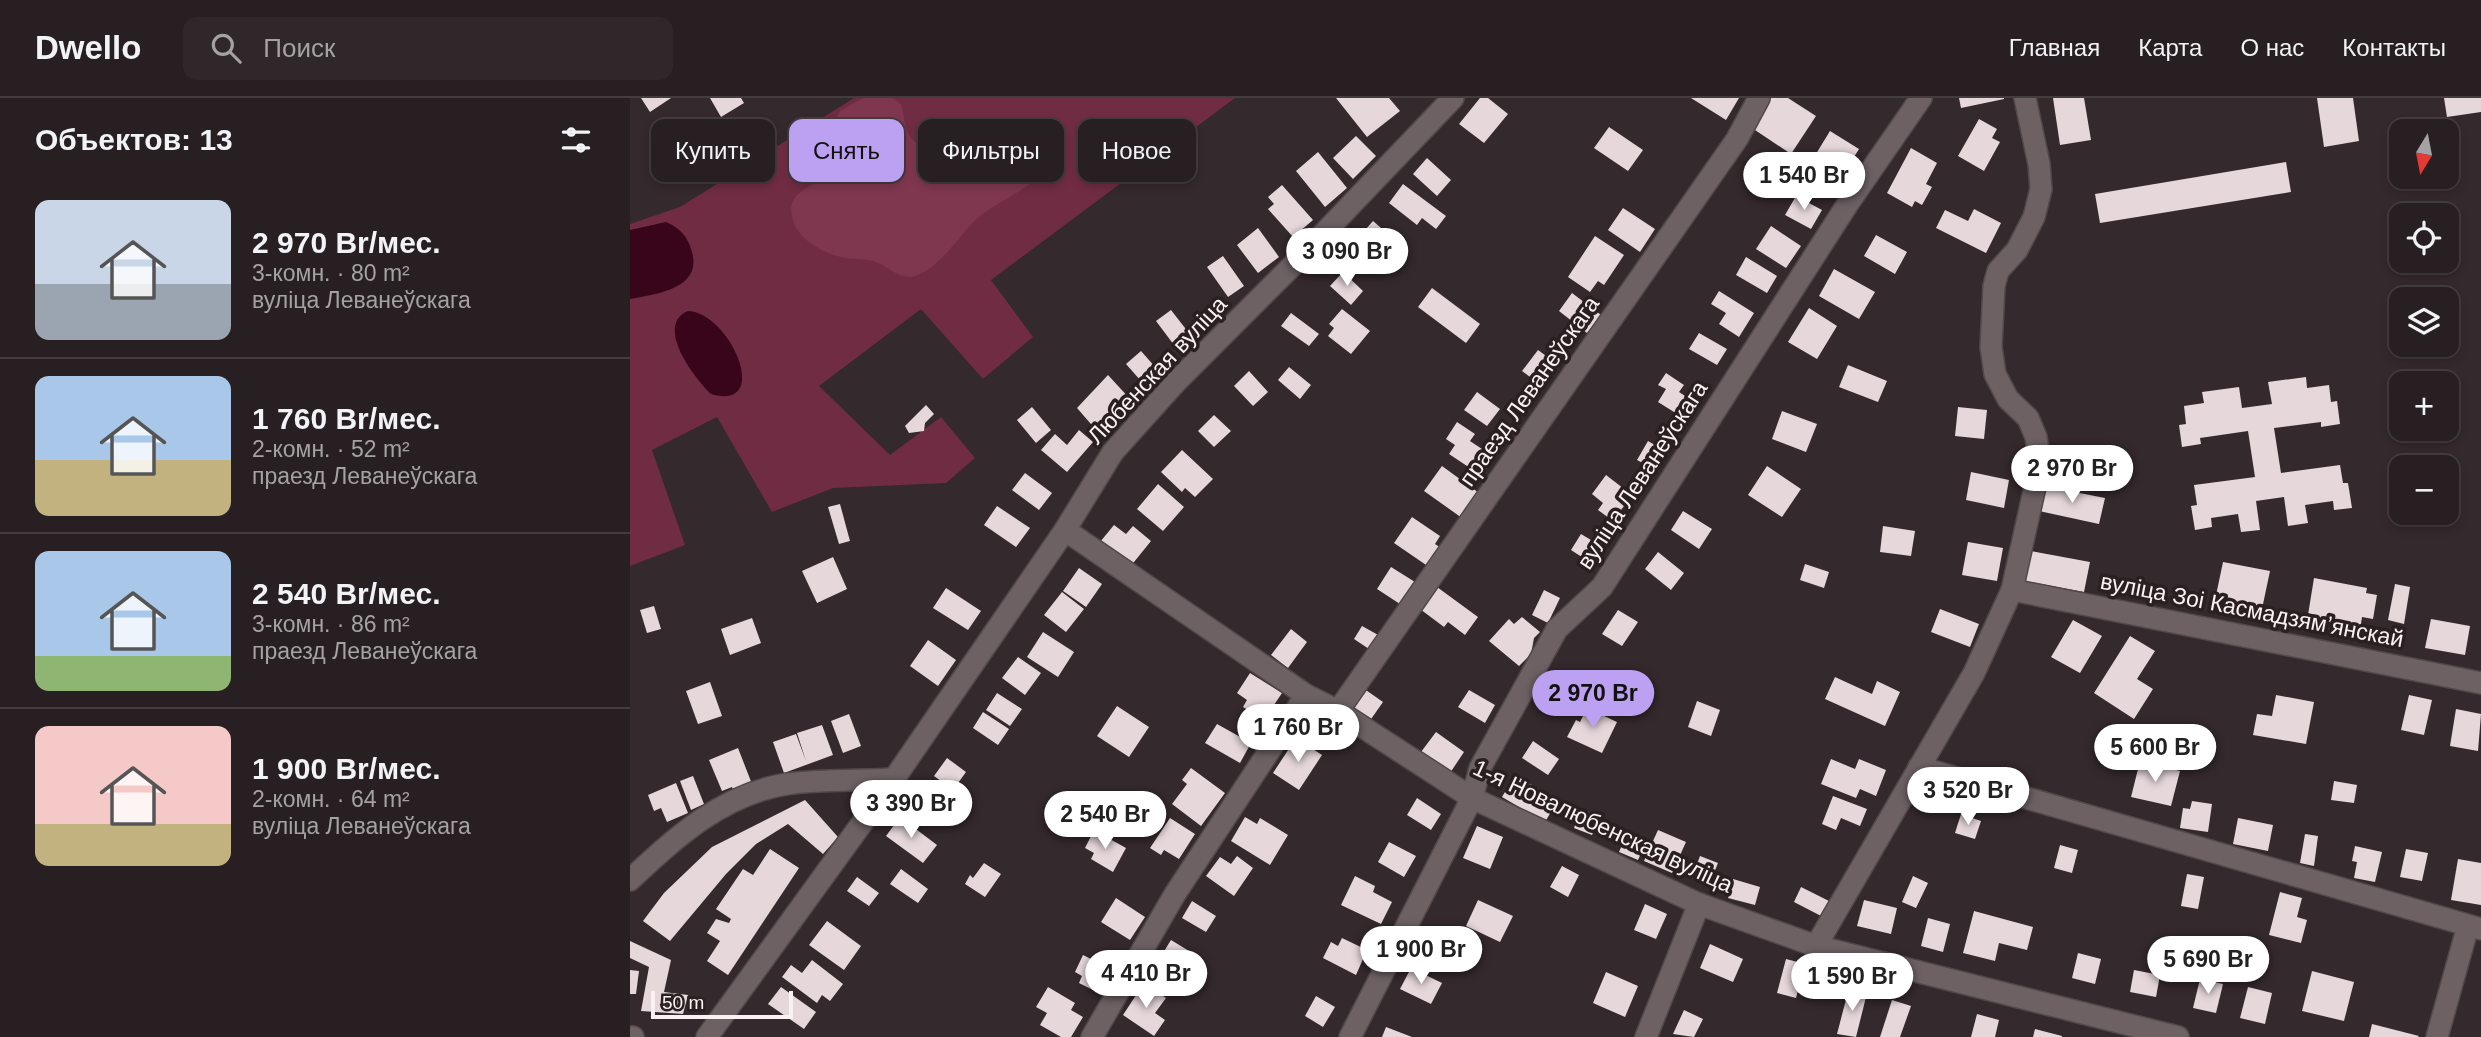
<!DOCTYPE html>
<html lang="ru">
<meta charset="utf-8">
<style>
:root{--surface:#271f21;--page:#2f272a;--text:#f1f3f6;--muted:#a4a2a5;--line:#433d3f;--accent:#bca0f2}
body{margin:0;font-family:Helvetica,sans-serif;background:var(--page);color:var(--text);height:100vh;display:flex;flex-direction:column;font-size:26px;white-space:nowrap}
*{box-sizing:border-box;margin:0}
p{font-size:23px;color:var(--muted)}
.icon{flex:none;width:38px;height:38px;fill:none;stroke:currentColor;stroke-width:2;stroke-linecap:round;stroke-linejoin:round}
.map{position:relative;flex:1;overflow:hidden}
.panel{display:flex;flex-direction:column;background:var(--surface);width:630px}
.panel>*{flex:none}
.hud{position:absolute;left:21px;top:21px;width:665px;height:63px;display:flex;gap:14px}
.needle{width:46px;rotate:190deg}
.controls{position:absolute;left:1759px;top:21px;display:grid;gap:14px}
.controls a{display:grid;place-items:center;width:70px;height:70px;border-radius:14px;background:var(--surface);box-shadow:0 4px 10px #0003,0 0 0 2px var(--line);font-size:35px}
.scale{position:absolute;left:21px;bottom:18px;width:142px;box-sizing:border-box;padding-left:7px;border:4px solid #f9f1f3;border-top:0;font-size:19px;line-height:24px;white-space:nowrap;color:#f9f1f3;-webkit-text-stroke:5px #2a2022;paint-order:stroke}
.price{position:absolute;translate:-50% -60px;padding:0 16px;border-radius:24px;background:#fff;color:#222;font-size:23px;line-height:46px;filter:drop-shadow(0 2px 4px #0008)}
.price::after{content:'';position:absolute;left:50%;top:42px;width:21px;height:16px;margin-left:-10px;background:inherit;clip-path:polygon(0 0,100% 0,50% 100%)}
.price.selected{background:var(--accent);color:#111}
ul{padding:0;list-style:none}
li{display:flex;align-items:center;gap:21px;height:175px;padding:0 35px}
li+li{border-top:2px solid var(--line)}
li span{display:grid;place-items:center;flex:none;width:196px;height:140px;border-radius:14px;color:#555}
li>.icon{margin-inline-start:auto}
span .icon{width:84px;height:84px;fill:#fffc;stroke-width:1}
li b{font-size:30px}
h2{display:flex;justify-content:space-between;align-items:center;height:84px;padding:0 35px;font-size:30px}
.chip{padding:0 24px;border-radius:14px;background:var(--surface);box-shadow:0 4px 10px #0003,0 0 0 2px var(--line);font-size:24px;line-height:63px}
.chip.selected{background:var(--accent);color:#111}
header{display:flex;align-items:center;gap:42px;box-sizing:border-box;height:98px;padding:0 35px;background:var(--surface);border-bottom:2px solid var(--line)}
header strong{font-size:33px}
nav{display:flex;gap:38px;margin-inline-start:auto;font-size:24px}
.search{width:490px;height:63px;background:var(--page);display:flex;align-items:center;gap:18px;box-sizing:border-box;padding:0 24px;border-radius:14px;color:var(--muted);font-size:26px}
main{display:flex;flex:1;min-height:0}
.map>svg:first-child{display:block}
.green{fill:#702c43}
.forest{fill:#7f374f}
.water{fill:#39051b}
.building{fill:#e6d7db}
.lines{fill:none;stroke-linecap:round;stroke-linejoin:round}
.minor-casing{stroke:#51484a;stroke-width:24}
.minor{stroke:#6d6164;stroke-width:21}
.labels{text-anchor:middle;dominant-baseline:central;stroke-width:7;stroke-linejoin:round;paint-order:stroke}
.street-label{font-size:23px;fill:#f9f1f3;stroke:#2a2022}
</style>
<header>
<strong>Dwello</strong>
<div class="search"><svg class="icon" aria-label="search" viewBox="0 0 24 24"><circle cx="10" cy="10" r="6"/><path d="M15 15l6 6"/></svg>Поиск</div>
<nav><a>Главная</a><a>Карта</a><a>О нас</a><a>Контакты</a></nav>
</header>
<main>
<section class="panel">
<h2>Объектов: 13<svg class="icon" aria-label="filters" viewBox="0 0 24 24"><path d="M4 7h16M4 17h16"/><circle cx="9" cy="7" r="2"/><circle cx="15" cy="17" r="2"/></svg></h2>
<ul>
<li><span style="background:linear-gradient(#c9d6e8 60%,#9aa5b1 0)"><svg class="icon" aria-label="home" viewBox="0 0 24 24"><path d="M3 11l9-7 9 7M6 9v11h12V9"/></svg></span><div><b>2 970 Br/мес.</b><p>3-комн. · 80 m²</p><p>вуліца Леванеўскага</p></div></li>
<li><span style="background:linear-gradient(#a9c7e8 60%,#c2b280 0)"><svg class="icon" aria-label="home" viewBox="0 0 24 24"><path d="M3 11l9-7 9 7M6 9v11h12V9"/></svg></span><div><b>1 760 Br/мес.</b><p>2-комн. · 52 m²</p><p>праезд Леванеўскага</p></div></li>
<li><span style="background:linear-gradient(#a9c7e8 75%,#8fb573 0)"><svg class="icon" aria-label="home" viewBox="0 0 24 24"><path d="M3 11l9-7 9 7M6 9v11h12V9"/></svg></span><div><b>2 540 Br/мес.</b><p>3-комн. · 86 m²</p><p>праезд Леванеўскага</p></div></li>
<li><span style="background:linear-gradient(#f6c9c9 70%,#c2b280 0)"><svg class="icon" aria-label="home" viewBox="0 0 24 24"><path d="M3 11l9-7 9 7M6 9v11h12V9"/></svg></span><div><b>1 900 Br/мес.</b><p>2-комн. · 64 m²</p><p>вуліца Леванеўскага</p></div></li>
</ul>
</section>
<div class="map">
<svg width="1851" height="939" viewBox="0 0 1851 939">
<rect width="100%" height="100%" fill="#34292c"/>
<polygon class="green" points="224,0 605,0 361,182 403,239 353,281 291,211 189,288 260,357 311,319 345,360 316,385 203,390 142,414 87,319 22,352 55,447 0,468 0,126 50,109"/>
<path class="forest" d="M 233,0 L 262,0 L 271,6 C 275,17 273,31 282,41 C 319,81 395,0 419,45 C 421,50 420,61 418,66 C 406,89 370,102 350,118 C 330,135 314,165 290,176 C 271,185 262,170 246,164 C 237,160 225,162 215,160 C 196,156 171,144 164,125 C 145,78 230,86 225,48 L 209,36 L 204,25 L 210,13 Z"/>
<g class="water">
<path d="M 36,124 C 50,130 57,138 61,151 C 75,190 27,196 0,201 L 0,132 Z"/>
<path d="M 58,213 C 100,214 143,314 81,296 C 64,280 24,227 58,213 Z"/>
</g>
<g class="building">
<polygon points="11,0 41,0 20,14"/>
<polygon points="80,0 111,0 114,5 91,19"/>
<polygon points="706,0 759,0 770,13 737,39"/>
<polygon points="850,0 858,0 878,16 854,45 829,26"/>
<polygon points="1061,0 1109,0 1096,22"/>
<polygon points="1137,0 1158,0 1186,18 1161,56 1119,28"/>
<polygon points="1329,0 1374,0 1374,1 1331,10"/>
<polygon points="1423,0 1454,0 1461,42 1430,47"/>
<polygon points="1687,0 1723,0 1729,43 1694,49"/>
<polygon points="1814,0 1851,0 1851,14 1817,19"/>
<polygon points="1349,21 1367,31 1362,40 1370,44 1354,73 1328,58"/>
<polygon points="979,29 1013,52 998,73 964,50"/>
<polygon points="1200,33 1229,51 1207,86 1178,69"/>
<polygon points="726,38 746,58 723,81 703,60"/>
<polygon points="1281,50 1307,65 1296,86 1302,89 1292,107 1285,103 1282,109 1257,95"/>
<polygon points="688,54 717,90 695,109 666,73"/>
<polygon points="797,60 821,82 807,98 783,76"/>
<polygon points="1656,64 1661,94 1470,125 1465,96"/>
<polygon points="773,86 816,118 806,131 792,120 787,127 759,105"/>
<polygon points="652,87 683,122 663,139 638,111 644,106 638,99"/>
<polygon points="1166,98 1192,112 1181,131 1155,117"/>
<polygon points="993,110 1025,131 1010,154 978,132"/>
<polygon points="1344,111 1371,125 1356,155 1306,130 1315,112 1338,123"/>
<polygon points="743,123 772,148 759,164 729,139"/>
<polygon points="1141,128 1171,148 1156,170 1126,151"/>
<polygon points="628,130 649,159 628,175 607,147"/>
<polygon points="1246,137 1277,154 1265,176 1234,158"/>
<polygon points="965,138 994,157 974,187 968,183 960,194 938,179"/>
<polygon points="593,158 614,188 598,199 577,169"/>
<polygon points="1116,159 1147,178 1137,195 1106,177"/>
<polygon points="1204,171 1245,194 1229,221 1189,198"/>
<polygon points="713,174 733,193 721,207 700,188"/>
<polygon points="802,190 850,226 836,245 788,209"/>
<polygon points="1089,193 1124,215 1109,239 1089,226 1096,215 1081,206"/>
<polygon points="942,195 971,217 957,235 929,213"/>
<polygon points="1179,210 1207,228 1187,261 1158,244"/>
<polygon points="712,211 740,233 721,256 698,238 704,230 699,226"/>
<polygon points="541,212 562,239 547,251 526,223"/>
<polygon points="661,215 689,236 679,248 651,228"/>
<polygon points="1069,235 1097,251 1087,267 1059,251"/>
<polygon points="908,252 927,266 911,287 892,273"/>
<polygon points="511,253 526,270 511,283 496,266"/>
<polygon points="1218,267 1257,283 1248,304 1209,289"/>
<polygon points="659,269 681,287 670,301 648,282"/>
<polygon points="619,273 638,294 623,308 604,288"/>
<polygon points="1036,275 1054,287 1049,294 1063,303 1052,319 1028,304 1036,291 1028,287"/>
<polygon points="478,277 501,302 467,333 447,310"/>
<polygon points="1676,279 1677,290 1699,287 1701,304 1707,303 1710,326 1691,329 1691,324 1644,330 1651,375 1710,367 1713,385 1718,385 1722,410 1704,412 1703,403 1675,407 1678,425 1658,428 1654,399 1626,403 1630,432 1611,434 1608,416 1581,420 1582,429 1565,432 1561,408 1567,407 1564,387 1625,379 1618,333 1570,340 1571,346 1552,349 1549,327 1556,326 1554,308 1574,305 1572,294 1609,289 1612,310 1642,306 1638,284"/>
<polygon points="847,294 870,311 857,328 834,312"/>
<polygon points="296,307 304,316 295,325 294,333 279,335 275,328"/>
<polygon points="402,309 421,332 406,345 387,322"/>
<polygon points="1328,309 1357,312 1354,341 1325,338"/>
<polygon points="1152,313 1187,326 1176,354 1142,341"/>
<polygon points="584,317 601,333 584,349 568,333"/>
<polygon points="827,324 845,336 840,343 864,359 852,378 819,356 825,347 816,341"/>
<polygon points="449,332 463,344 437,374 411,352 425,336 437,347"/>
<polygon points="1018,343 1035,353 1024,371 1007,362"/>
<polygon points="552,352 583,381 565,399 555,390 552,394 531,374"/>
<polygon points="812,368 849,395 832,420 794,393"/>
<polygon points="1137,368 1171,391 1152,419 1118,397"/>
<polygon points="1341,374 1379,382 1374,410 1336,402"/>
<polygon points="395,375 422,395 409,412 382,392"/>
<polygon points="976,377 1002,397 983,423 968,412 973,405 962,396"/>
<polygon points="528,386 554,409 533,433 507,411"/>
<polygon points="1414,388 1475,400 1469,426 1409,413"/>
<polygon points="210,406 220,443 209,446 198,409"/>
<polygon points="367,408 400,430 386,449 354,427"/>
<polygon points="1053,413 1082,431 1069,451 1041,432"/>
<polygon points="782,419 810,438 805,446 811,450 799,469 764,445"/>
<polygon points="484,427 496,436 503,428 521,443 500,469 470,444"/>
<polygon points="1253,428 1285,433 1281,458 1250,454"/>
<polygon points="951,436 971,448 961,465 941,452"/>
<polygon points="1338,444 1373,450 1367,483 1332,477"/>
<polygon points="1401,453 1460,464 1454,494 1395,483"/>
<polygon points="1028,454 1054,475 1041,492 1015,471"/>
<polygon points="203,459 217,491 187,505 172,473"/>
<polygon points="1593,464 1640,473 1632,511 1585,502"/>
<polygon points="1175,466 1199,474 1194,490 1170,482"/>
<polygon points="761,469 785,484 770,506 747,491"/>
<polygon points="449,470 472,486 456,509 433,493"/>
<polygon points="1684,480 1737,490 1736,495 1747,497 1743,521 1732,519 1730,532 1677,523"/>
<polygon points="1765,486 1780,489 1774,526 1758,522"/>
<polygon points="807,489 848,519 835,537 818,524 814,529 790,511"/>
<polygon points="316,490 351,513 338,532 303,510"/>
<polygon points="914,492 930,500 918,525 902,517"/>
<polygon points="432,494 454,511 436,534 414,517"/>
<polygon points="24,508 31,531 17,535 10,512"/>
<polygon points="1310,511 1349,526 1340,549 1301,534"/>
<polygon points="988,512 1008,524 992,548 972,536"/>
<polygon points="892,519 910,534 904,540 901,556 889,568 859,543 879,521 884,526"/>
<polygon points="122,520 131,545 100,557 91,531"/>
<polygon points="1801,521 1840,528 1835,557 1795,550"/>
<polygon points="1443,522 1472,538 1450,575 1421,559"/>
<polygon points="732,528 750,538 742,553 724,541"/>
<polygon points="661,531 677,544 658,570 641,557"/>
<polygon points="413,534 444,554 428,579 397,559"/>
<polygon points="1500,538 1525,553 1507,581 1523,591 1504,621 1464,595"/>
<polygon points="298,542 326,562 308,588 280,568"/>
<polygon points="388,559 411,575 395,597 372,580"/>
<polygon points="620,575 652,595 634,622 613,609 617,602 607,595"/>
<polygon points="1205,579 1242,596 1247,583 1270,594 1255,628 1195,601"/>
<polygon points="80,584 92,618 68,626 56,593"/>
<polygon points="733,590 753,604 739,624 720,610"/>
<polygon points="839,592 865,607 855,625 828,609"/>
<polygon points="367,595 392,611 380,628 356,612"/>
<polygon points="1646,597 1684,604 1676,646 1623,637 1627,616 1642,618"/>
<polygon points="1779,597 1802,602 1794,637 1771,632"/>
<polygon points="1067,603 1090,612 1081,638 1058,629"/>
<polygon points="487,608 519,629 499,659 467,638"/>
<polygon points="957,610 987,624 972,655 937,639 946,622 950,624"/>
<polygon points="1826,611 1851,616 1848,653 1820,648"/>
<polygon points="353,614 379,631 368,647 343,630"/>
<polygon points="219,616 231,648 213,655 201,623"/>
<polygon points="587,626 621,645 610,665 575,645"/>
<polygon points="192,627 203,657 154,675 143,644 166,636 176,663 167,635"/>
<polygon points="806,634 834,654 820,675 791,654"/>
<polygon points="666,640 692,657 669,692 643,675"/>
<polygon points="903,643 929,661 918,677 892,660"/>
<polygon points="108,650 122,686 104,694 102,689 92,693 79,662"/>
<polygon points="317,660 336,674 323,692 304,678"/>
<polygon points="1201,661 1225,671 1229,661 1256,672 1246,698 1230,691 1226,700 1191,686"/>
<polygon points="1510,663 1550,673 1541,708 1501,699"/>
<polygon points="561,670 595,695 571,728 542,706 557,686 552,682"/>
<polygon points="885,677 928,702 915,724 872,699"/>
<polygon points="63,678 74,706 61,712 50,683"/>
<polygon points="1704,683 1727,687 1724,705 1701,702"/>
<polygon points="46,685 58,715 37,724 31,710 24,713 18,697"/>
<polygon points="1203,698 1237,711 1230,728 1211,720 1206,732 1192,726"/>
<polygon points="787,700 811,716 801,732 777,717"/>
<polygon points="175,702 208,739 193,756 158,726 126,746 96,776 40,843 13,823 34,795 82,749"/>
<polygon points="1562,703 1582,706 1578,734 1550,730 1553,710 1560,711"/>
<polygon points="951,711 970,718 962,737 944,730"/>
<polygon points="1331,716 1351,723 1345,741 1325,735"/>
<polygon points="270,719 307,747 293,765 256,738"/>
<polygon points="615,719 627,726 630,720 658,737 640,767 601,743"/>
<polygon points="540,720 565,736 549,761 534,752 531,757 520,750"/>
<polygon points="1608,720 1643,727 1638,753 1603,746"/>
<polygon points="847,728 873,739 860,771 833,760"/>
<polygon points="1028,732 1056,744 1042,775 1014,763"/>
<polygon points="462,736 469,740 471,736 496,750 483,774 461,761 464,755 455,750"/>
<polygon points="997,736 1016,744 1008,762 989,754"/>
<polygon points="1675,736 1688,738 1684,768 1670,765"/>
<polygon points="759,744 786,758 774,779 748,764"/>
<polygon points="1430,747 1448,752 1442,775 1424,770"/>
<polygon points="1725,748 1752,754 1745,784 1724,780 1727,764 1722,763"/>
<polygon points="140,751 169,770 98,877 77,863 90,843 77,835 86,821 99,825 101,821 86,811 113,771 123,777"/>
<polygon points="1776,751 1798,755 1792,783 1770,779"/>
<polygon points="607,758 623,770 604,798 576,778 590,759 601,766"/>
<polygon points="1070,758 1088,765 1079,787 1062,780"/>
<polygon points="1828,761 1851,765 1851,807 1821,802"/>
<polygon points="354,765 371,776 355,799 335,786 340,777 343,780"/>
<polygon points="932,768 949,777 938,799 920,789"/>
<polygon points="271,771 298,791 288,805 260,786"/>
<polygon points="1557,776 1574,779 1568,811 1551,808"/>
<polygon points="725,778 745,788 743,794 762,804 751,826 711,807"/>
<polygon points="1283,778 1298,785 1286,810 1272,804"/>
<polygon points="227,779 249,795 239,808 217,793"/>
<polygon points="1103,781 1130,789 1125,807 1098,800"/>
<polygon points="1171,789 1201,804 1193,819 1164,804"/>
<polygon points="1650,794 1672,800 1667,819 1677,822 1671,845 1639,837"/>
<polygon points="486,800 515,819 500,842 471,824"/>
<polygon points="848,802 883,818 870,844 836,828"/>
<polygon points="1234,802 1267,810 1261,836 1227,828"/>
<polygon points="562,803 586,818 576,834 552,820"/>
<polygon points="1015,806 1037,816 1026,841 1004,832"/>
<polygon points="1344,813 1403,829 1397,852 1369,845 1365,863 1333,855"/>
<polygon points="1298,820 1320,826 1313,854 1291,848"/>
<polygon points="197,823 231,848 214,872 179,847"/>
<polygon points="806,828 840,847 830,867 795,848"/>
<polygon points="712,840 737,852 726,877 693,860 701,844 708,848"/>
<polygon points="541,842 559,853 547,874 528,863"/>
<polygon points="0,843 41,862 34,894 58,897 53,916 11,913 19,869 0,860"/>
<polygon points="1080,846 1113,861 1103,884 1070,870"/>
<polygon points="1448,855 1471,861 1465,886 1442,880"/>
<polygon points="453,857 479,870 467,894 449,885 452,878 445,874"/>
<polygon points="1156,861 1175,866 1166,900 1147,895"/>
<polygon points="182,862 213,886 200,903 192,897 187,905 152,879 161,867 172,875"/>
<polygon points="781,870 812,885 801,906 770,891"/>
<polygon points="0,872 9,873 6,896 0,896"/>
<polygon points="1504,872 1530,877 1526,899 1500,894"/>
<polygon points="1682,873 1724,884 1714,923 1672,913"/>
<polygon points="976,874 1008,888 995,919 963,905"/>
<polygon points="1570,881 1593,886 1586,915 1563,910"/>
<polygon points="514,885 536,900 525,915 535,922 524,938 493,917"/>
<polygon points="151,889 186,914 174,931 138,906"/>
<polygon points="418,889 445,905 441,912 453,919 441,939 431,939 410,927 417,915 406,909"/>
<polygon points="1618,889 1642,895 1635,926 1610,920"/>
<polygon points="1219,890 1237,895 1226,939 1207,936"/>
<polygon points="686,898 705,909 693,929 675,918"/>
<polygon points="1262,902 1281,908 1270,939 1250,939"/>
<polygon points="1054,912 1073,921 1064,939 1043,936"/>
<polygon points="1347,916 1369,922 1365,939 1341,939"/>
<polygon points="1742,926 1789,938 1788,939 1739,939"/>
<polygon points="756,929 782,939 752,939"/>
<polygon points="1405,931 1432,938 1432,939 1403,939"/>
</g>
<g class="lines">
<defs>
<g id="minor">
<polyline points="435,432 676,597 708,613 842,700 1069,806 1186,848 1548,939"/>
<polyline points="1382,492 1851,585"/>
<polyline points="708,613 1107,41 1129,0"/>
<polyline points="1289,669 1851,831"/>
<path d="M 0,782 C 45,740 92,696 157,686 C 192,681 229,683 264,681"/>
<polyline points="1186,848 1344,575 1382,492 1410,366 1406,339 1398,320 1378,301 1365,276 1361,249 1364,188 1368,173 1387,152 1404,119 1411,91 1409,66 1395,0"/>
<polyline points="0,939 3,939"/>
<polyline points="77,939 264,681 435,432 483,354 546,284 673,157 823,0"/>
<polyline points="462,939 545,796 676,597"/>
<polyline points="720,939 842,700 850,670 927,531 972,489 1217,107 1291,0"/>
<polyline points="1016,939 1069,806"/>
<polyline points="1807,939 1838,828"/>
</g>
</defs>
<use href="#minor" class="minor-casing"/>
<use href="#minor" class="minor"/>
</g>
<g class="labels">
<g class="street-label">
<text transform="translate(527 272) rotate(-47)">Любенская вуліца</text>
<text transform="translate(899 293) rotate(-55)">праезд Леванеўскага</text>
<text transform="translate(1012 377) rotate(-57)">вуліца Леванеўскага</text>
<text transform="translate(1622 512) rotate(11)">вуліца Зоі Касмадзямʼянскай</text>
<text transform="translate(973 728) rotate(25)">1-я Новалюбенская вуліца</text>
</g>
</g>
</svg>
<div class="controls">
<a><svg class="needle" viewBox="-14 -14 28 28"><path d="M0-13l5 13h-10z" fill="#e53935"/><path d="M0 13l5-13h-10z" fill="#a4a2a5"/></svg></a>
<a><svg class="icon" aria-label="locate" viewBox="0 0 24 24"><circle cx="12" cy="12" r="6"/><path d="M12 2v4M12 18v4M2 12h4M18 12h4"/></svg></a>
<a><svg class="icon" aria-label="layers" viewBox="0 0 24 24"><path d="M12 4l9 5-9 5-9-5zM3 14l9 5 9-5"/></svg></a>
<a>+</a>
<a>−</a>
</div>
<div class="scale">50 m</div>
<b class="price" style="left:1174px;top:114px">1 540 Br</b>
<b class="price" style="left:717px;top:190px">3 090 Br</b>
<b class="price" style="left:1442px;top:407px">2 970 Br</b>
<b class="price selected" style="left:963px;top:632px">2 970 Br</b>
<b class="price" style="left:668px;top:666px">1 760 Br</b>
<b class="price" style="left:1525px;top:686px">5 600 Br</b>
<b class="price" style="left:1338px;top:729px">3 520 Br</b>
<b class="price" style="left:281px;top:742px">3 390 Br</b>
<b class="price" style="left:475px;top:753px">2 540 Br</b>
<b class="price" style="left:791px;top:888px">1 900 Br</b>
<b class="price" style="left:1578px;top:898px">5 690 Br</b>
<b class="price" style="left:516px;top:912px">4 410 Br</b>
<b class="price" style="left:1222px;top:915px">1 590 Br</b>
<div class="hud">
<a class="chip">Купить</a>
<a class="chip selected">Снять</a>
<a class="chip">Фильтры</a>
<a class="chip">Новое</a>
</div>
</div>
</main>
